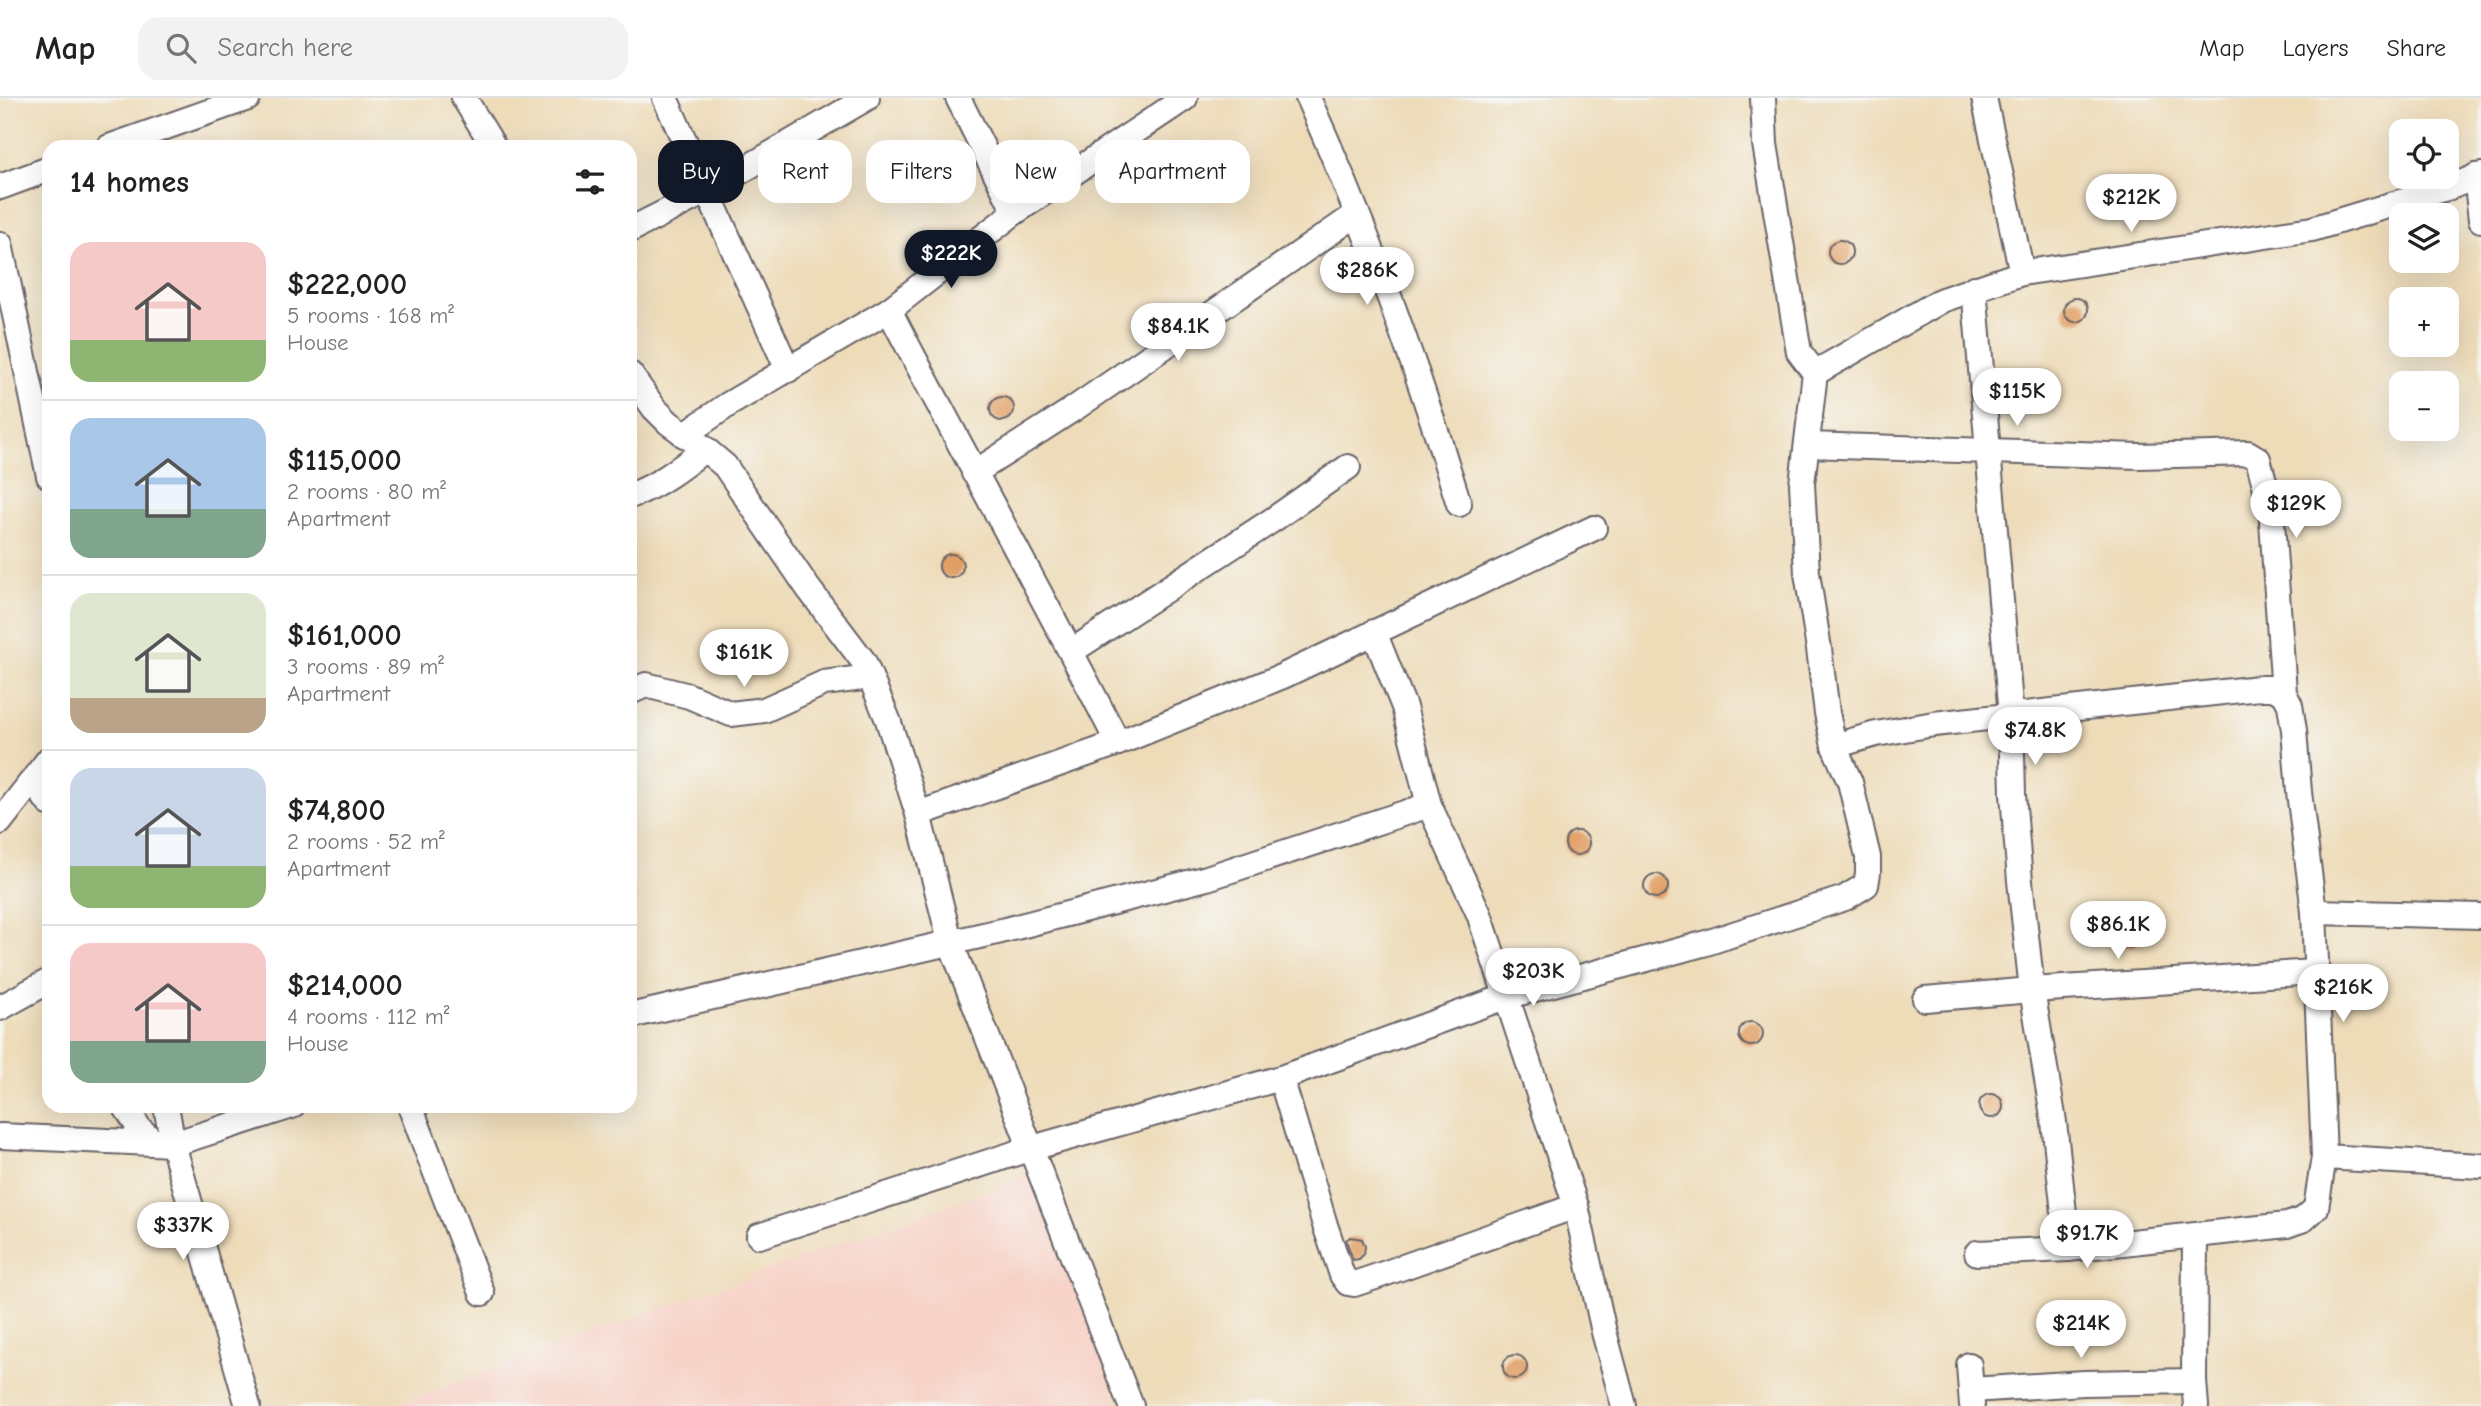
<!DOCTYPE html>
<meta charset="utf-8">
<style>
:root{--surface:#fff;--page:#f2f2f2;--text:#222;--muted:#767676;--line:#e0e0e0;--accent:#111827}
body{margin:0;font-family:"Comic Neue",sans-serif;background:var(--page);color:var(--text);height:100vh;display:flex;flex-direction:column;font-size:26px;white-space:nowrap}
*{box-sizing:border-box;margin:0}
p{font-size:23px;color:var(--muted)}
.icon{flex:none;width:38px;height:38px;fill:none;stroke:currentColor;stroke-width:2;stroke-linecap:round;stroke-linejoin:round}
.map{position:relative;flex:1;overflow:hidden}
.drawer{position:absolute;left:42px;top:42px;width:595px;height:973px;display:flex;flex-direction:column;background:var(--surface);border-radius:21px;box-shadow:0 7px 28px #0002}
.drawer>*{flex:none}
.top-card{position:absolute;left:658px;top:42px;width:665px;height:63px;display:flex;gap:14px}
.fabs{position:absolute;left:2389px;top:21px;display:grid;gap:14px}
.fabs a{display:grid;place-items:center;width:70px;height:70px;border-radius:14px;background:var(--surface);box-shadow:0 7px 28px #0002;font-size:35px}
.price{position:absolute;translate:-50% -60px;padding:0 16px;border-radius:24px;background:#fff;color:#222;font-size:23px;line-height:46px;filter:drop-shadow(0 2px 4px #0008)}
.price::after{content:'';position:absolute;left:50%;top:42px;width:21px;height:16px;margin-left:-10px;background:inherit;clip-path:polygon(0 0,100% 0,50% 100%)}
.price.current{background:var(--accent);color:#fff}
ul{padding:0;list-style:none}
li{display:flex;align-items:center;gap:21px;height:175px;padding:0 28px}
li+li{border-top:2px solid var(--line)}
li span{display:grid;place-items:center;flex:none;width:196px;height:140px;border-radius:21px;color:#555}
li>.icon{margin-inline-start:auto}
span .icon{width:84px;height:84px;fill:#fffc;stroke-width:1}
li b{font-size:30px}
h2{display:flex;justify-content:space-between;align-items:center;height:84px;padding:0 28px;font-size:30px}
.tag{padding:0 24px;border-radius:21px;background:var(--surface);box-shadow:0 7px 28px #0002;font-size:24px;line-height:63px}
.tag.current{background:var(--accent);color:#fff}
header{display:flex;align-items:center;gap:42px;box-sizing:border-box;height:98px;padding:0 35px;background:var(--surface);border-bottom:2px solid var(--line)}
header strong{font-size:33px}
nav{display:flex;gap:38px;margin-inline-start:auto;font-size:24px}
.search{width:490px;height:63px;background:var(--page);display:flex;align-items:center;gap:18px;box-sizing:border-box;padding:0 24px;border-radius:21px;color:var(--muted);font-size:26px}
.map>svg:first-child{display:block}
.built{fill:#f7d1c6}
.building{fill:#e19f65}
.lines{fill:none;stroke-linecap:round;stroke-linejoin:round}
.minor-casing{stroke:#696367;stroke-width:28}
.minor{stroke:#fff;stroke-width:24}
</style>
<header>
<strong>Map</strong>
<div class="search"><svg class="icon" aria-label="search" viewBox="0 0 24 24"><circle cx="10" cy="10" r="6"/><path d="M15 15l6 6"/></svg>Search here</div>
<nav><a>Map</a><a>Layers</a><a>Share</a></nav>
</header>
<div class="map">
<svg width="2481" height="1308" viewBox="0 0 2481 1308">
<rect width="100%" height="100%" fill="#f6f6f2"/>
<filter id="ink" filterUnits="userSpaceOnUse"><feTurbulence type="fractalNoise" baseFrequency=".0143" numOctaves="2"/><feDisplacementMap in="SourceGraphic" scale="14" xChannelSelector="R" yChannelSelector="G"/><feConvolveMatrix kernelMatrix="1 2 1 2 8 2 1 2 1" color-interpolation-filters="sRGB"/></filter>
<filter id="wash" filterUnits="userSpaceOnUse"><feTurbulence type="fractalNoise" baseFrequency=".00686" numOctaves="4" result="noise"/><feDisplacementMap in="SourceGraphic" scale="28" xChannelSelector="R" yChannelSelector="G"/><feGaussianBlur stdDeviation="1.57" result="paint"/><feColorMatrix in="noise" values="0 0 0 0 0 0 0 0 0 0 0 0 0 0 0 0 0 1.4 0 .05"/><feComposite in="paint" operator="in"/></filter>
<g filter="url(#wash)">
<rect width="100%" height="100%" fill="#eedcb9"/>
<polygon class="built" points="1037,1075 1118,1308 391,1308 559,1247"/>
<g id="blocks">
<g class="building">
<circle cx="1840" cy="154" r="12"/>
<circle cx="2076" cy="212" r="12"/>
<circle cx="1002" cy="311" r="12"/>
<circle cx="951" cy="468" r="12"/>
<circle cx="1577" cy="745" r="12"/>
<circle cx="1656" cy="788" r="12"/>
<circle cx="2129" cy="837" r="12"/>
<circle cx="1751" cy="936" r="12"/>
<circle cx="1991" cy="1008" r="12"/>
<polygon points="1350,1139 1362,1141 1365,1148 1364,1156 1359,1161 1353,1162 1346,1142"/>
<circle cx="1515" cy="1269" r="12"/>
</g>
</g>
</g>
<g filter="url(#ink)">
<use href="#blocks" fill-opacity="0" stroke="#696367" stroke-width="2"/>
<g class="lines">
<defs>
<g id="minor">
<polyline points="464,0 494,49"/>
<polyline points="665,0 788,272"/>
<polyline points="958,0 1015,114"/>
<path d="M 1308,0 C 1367,131 1417,268 1459,406"/>
<polyline points="1984,0 2022,175"/>
<polyline points="109,49 248,0"/>
<polyline points="2476,78 2481,122"/>
<polyline points="0,89 49,71"/>
<polyline points="630,132 707,93 867,0"/>
<polyline points="0,146 49,378"/>
<polyline points="1974,190 2011,618 2013,696 2020,783 2032,892 2054,1024 2068,1151"/>
<path d="M 889,212 C 964,357 1044,499 1118,645"/>
<polyline points="1815,275 1942,202 2022,175 2312,131 2450,89 2481,77"/>
<polyline points="630,276 654,310 669,325 705,351 725,368 808,490 864,564 888,622 918,716 950,843 1131,1308"/>
<polyline points="684,337 729,306 889,212 1015,114 1185,0"/>
<polyline points="1808,347 2139,358 2248,355 2258,361 2271,409 2284,595 2290,607 2294,632 2299,694 2314,814 2324,1059 2316,1110 2304,1121 2287,1127 2068,1151 1977,1155"/>
<polyline points="974,375 1075,310 1357,116"/>
<path d="M 630,398 C 659,387 681,370 705,351"/>
<polyline points="1374,534 1404,609 1429,707 1479,816 1576,1108 1604,1234 1624,1308"/>
<polyline points="1072,553 1274,421 1348,369"/>
<polyline points="630,594 646,587 689,598 731,616 764,612 824,585 870,579"/>
<polyline points="1834,648 1876,636 1934,626 2259,590 2272,590 2284,595"/>
<polyline points="33,683 49,705"/>
<polyline points="918,716 1118,645 1283,578 1594,430"/>
<polyline points="0,724 49,661"/>
<polyline points="2314,814 2481,818"/>
<polyline points="1925,901 2032,892 2315,874"/>
<polyline points="0,910 49,883"/>
<polyline points="630,918 1001,833 1207,780 1429,707"/>
<polyline points="1281,980 1325,1127 1342,1177 1348,1185 1354,1186 1375,1179 1576,1108"/>
<polyline points="125,1008 139,1030 155,1045"/>
<polyline points="166,1008 173,1046 248,1308"/>
<polyline points="410,1008 482,1195"/>
<polyline points="0,1038 173,1046 292,1008"/>
<polyline points="2324,1059 2481,1068"/>
<polyline points="759,1138 1032,1050 1281,980 1505,899 1703,846 1845,800 1866,787 1868,775 1868,759 1850,684 1834,648 1827,615 1819,551 1807,475 1802,386 1815,275 1799,254 1765,46 1763,0"/>
<polyline points="2195,1139 2194,1283 2196,1308"/>
<polyline points="1969,1267 1972,1307"/>
<polyline points="1971,1292 2084,1285 2194,1283"/>
</g>
</defs>
<use href="#minor" class="minor-casing"/>
<use href="#minor" class="minor"/>
</g>
</g>
</svg>
<div class="fabs">
<a><svg class="icon" aria-label="locate" viewBox="0 0 24 24"><circle cx="12" cy="12" r="6"/><path d="M12 2v4M12 18v4M2 12h4M18 12h4"/></svg></a>
<a><svg class="icon" aria-label="layers" viewBox="0 0 24 24"><path d="M12 4l9 5-9 5-9-5zM3 14l9 5 9-5"/></svg></a>
<a>+</a>
<a>−</a>
</div>
<b class="price" style="left:2131px;top:136px">$212K</b>
<b class="price current" style="left:951px;top:192px">$222K</b>
<b class="price" style="left:1367px;top:209px">$286K</b>
<b class="price" style="left:1178px;top:265px">$84.1K</b>
<b class="price" style="left:2017px;top:330px">$115K</b>
<b class="price" style="left:2296px;top:442px">$129K</b>
<b class="price" style="left:744px;top:591px">$161K</b>
<b class="price" style="left:2035px;top:669px">$74.8K</b>
<b class="price" style="left:2118px;top:863px">$86.1K</b>
<b class="price" style="left:1533px;top:910px">$203K</b>
<b class="price" style="left:2343px;top:926px">$216K</b>
<b class="price" style="left:183px;top:1164px">$337K</b>
<b class="price" style="left:2087px;top:1172px">$91.7K</b>
<b class="price" style="left:2081px;top:1262px">$214K</b>
<div class="top-card">
<a class="tag current">Buy</a>
<a class="tag">Rent</a>
<a class="tag">Filters</a>
<a class="tag">New</a>
<a class="tag">Apartment</a>
</div>
<section class="drawer">
<h2>14 homes<svg class="icon" aria-label="filters" viewBox="0 0 24 24"><path d="M4 7h16M4 17h16"/><circle cx="9" cy="7" r="2"/><circle cx="15" cy="17" r="2"/></svg></h2>
<ul>
<li><span style="background:linear-gradient(#f6c9c9 70%,#8fb573 0)"><svg class="icon" aria-label="home" viewBox="0 0 24 24"><path d="M3 11l9-7 9 7M6 9v11h12V9"/></svg></span><div><b>$222,000</b><p>5 rooms · 168 m²</p><p>House</p></div></li>
<li><span style="background:linear-gradient(#a9c7e8 65%,#7fa58c 0)"><svg class="icon" aria-label="home" viewBox="0 0 24 24"><path d="M3 11l9-7 9 7M6 9v11h12V9"/></svg></span><div><b>$115,000</b><p>2 rooms · 80 m²</p><p>Apartment</p></div></li>
<li><span style="background:linear-gradient(#dfe7d0 75%,#b9a48a 0)"><svg class="icon" aria-label="home" viewBox="0 0 24 24"><path d="M3 11l9-7 9 7M6 9v11h12V9"/></svg></span><div><b>$161,000</b><p>3 rooms · 89 m²</p><p>Apartment</p></div></li>
<li><span style="background:linear-gradient(#c9d6e8 70%,#8fb573 0)"><svg class="icon" aria-label="home" viewBox="0 0 24 24"><path d="M3 11l9-7 9 7M6 9v11h12V9"/></svg></span><div><b>$74,800</b><p>2 rooms · 52 m²</p><p>Apartment</p></div></li>
<li><span style="background:linear-gradient(#f6c9c9 70%,#7fa58c 0)"><svg class="icon" aria-label="home" viewBox="0 0 24 24"><path d="M3 11l9-7 9 7M6 9v11h12V9"/></svg></span><div><b>$214,000</b><p>4 rooms · 112 m²</p><p>House</p></div></li>
</ul>
</section>
</div>
